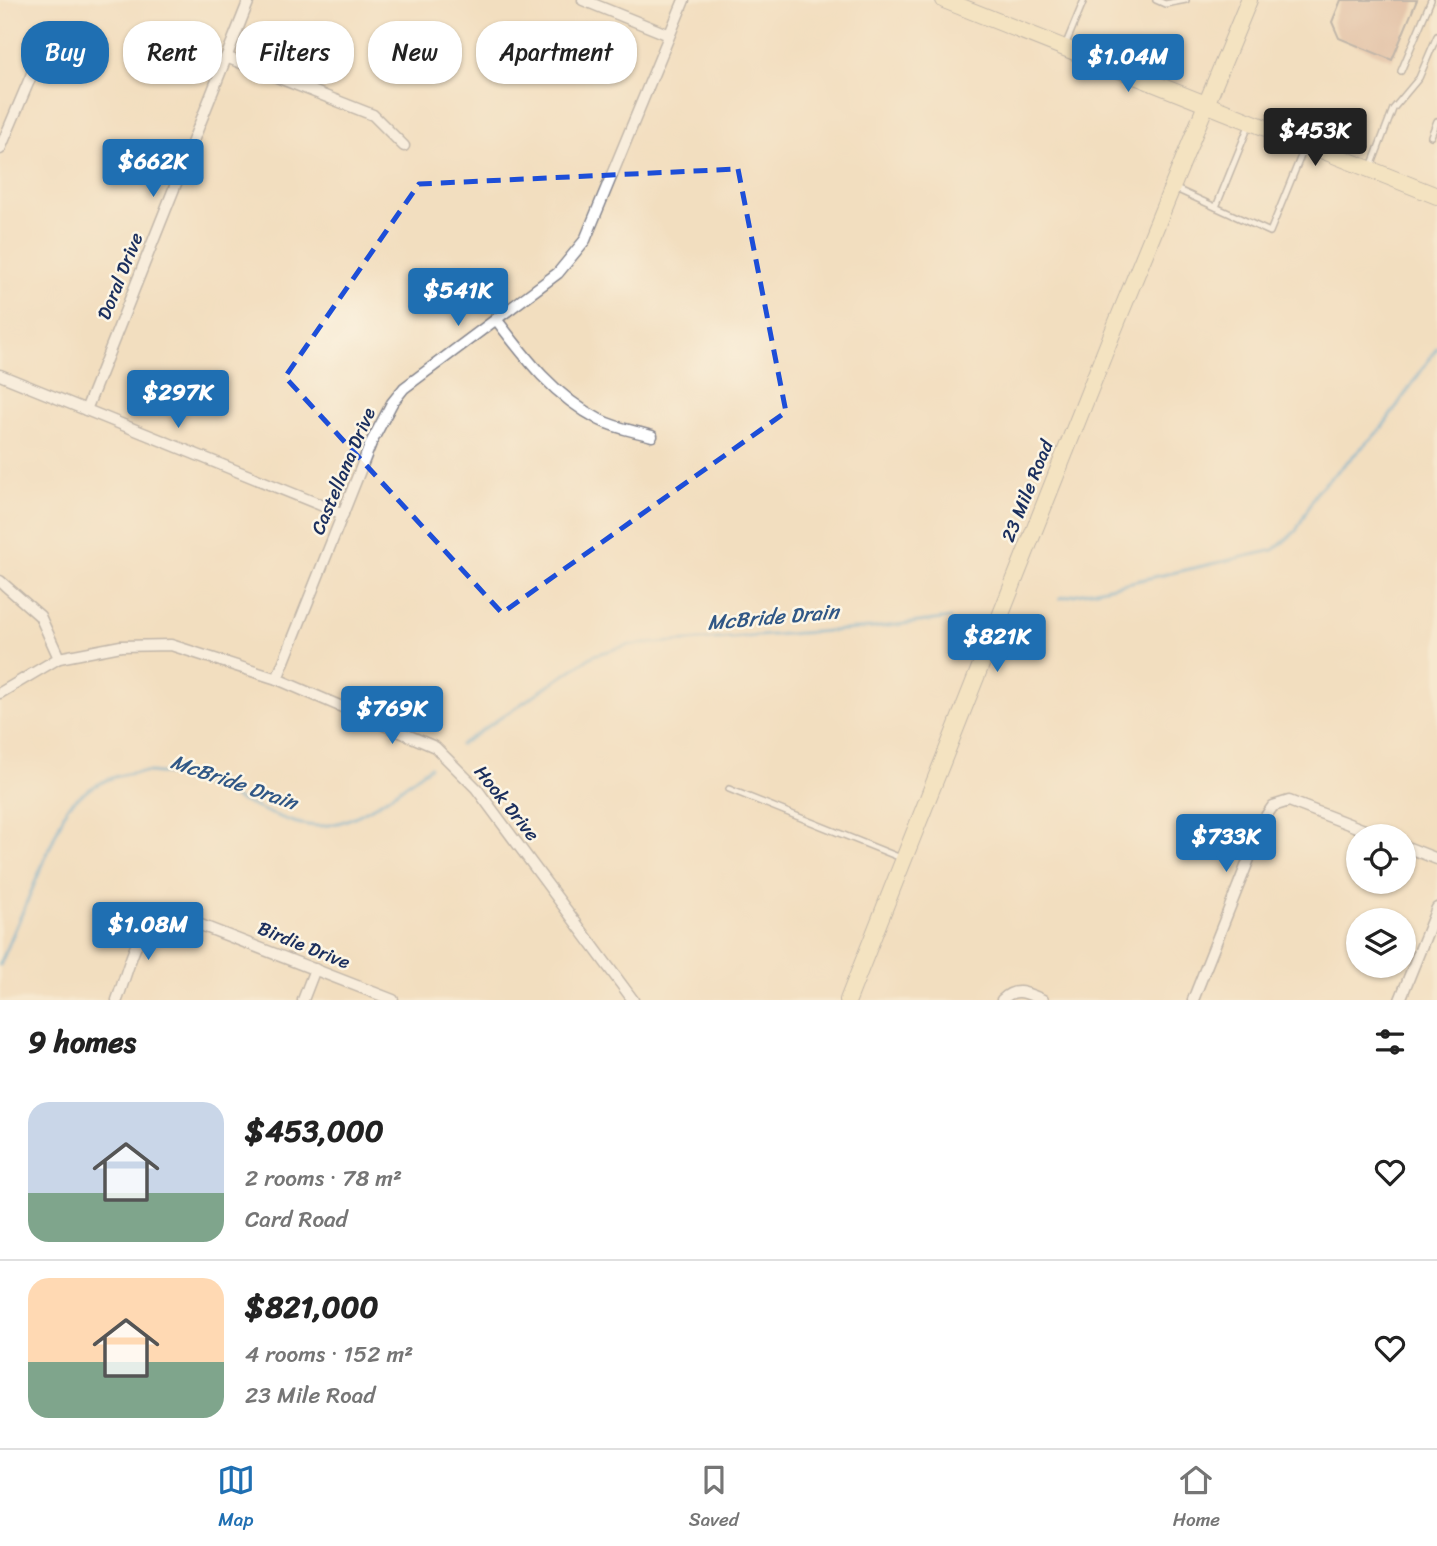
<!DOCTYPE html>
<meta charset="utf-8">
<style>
:root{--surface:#fff;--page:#f2f2f2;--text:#222;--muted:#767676;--line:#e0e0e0;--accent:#1f6fb2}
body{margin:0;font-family:Sriracha,sans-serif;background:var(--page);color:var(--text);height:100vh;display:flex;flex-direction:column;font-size:26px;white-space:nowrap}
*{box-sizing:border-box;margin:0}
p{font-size:23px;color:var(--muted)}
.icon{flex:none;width:38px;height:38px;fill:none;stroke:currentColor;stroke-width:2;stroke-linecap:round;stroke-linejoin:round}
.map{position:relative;height:1000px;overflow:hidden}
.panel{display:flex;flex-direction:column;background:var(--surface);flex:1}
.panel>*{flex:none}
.banner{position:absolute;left:21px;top:21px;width:700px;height:63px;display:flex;gap:14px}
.buttons{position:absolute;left:1346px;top:824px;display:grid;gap:14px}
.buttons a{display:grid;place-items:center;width:70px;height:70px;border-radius:50%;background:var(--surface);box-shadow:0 2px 5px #0004;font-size:35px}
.price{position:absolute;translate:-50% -60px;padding:0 16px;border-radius:7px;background:var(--accent);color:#fff;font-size:23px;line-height:46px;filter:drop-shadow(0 2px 4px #0008)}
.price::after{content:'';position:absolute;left:50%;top:42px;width:21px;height:16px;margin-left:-10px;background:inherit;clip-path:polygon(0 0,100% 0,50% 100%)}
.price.current{background:#222;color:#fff}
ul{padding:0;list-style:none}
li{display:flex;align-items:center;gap:21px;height:175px;padding:0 28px}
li+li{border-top:2px solid var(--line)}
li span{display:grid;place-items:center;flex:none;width:196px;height:140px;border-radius:21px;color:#555}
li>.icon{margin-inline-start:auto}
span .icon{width:84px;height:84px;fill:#fffc;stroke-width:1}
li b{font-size:30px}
h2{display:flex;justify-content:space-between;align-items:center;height:84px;padding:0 28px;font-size:30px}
.pill{padding:0 24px;border-radius:28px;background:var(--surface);box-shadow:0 2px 5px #0004;font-size:24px;line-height:63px}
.pill.current{background:var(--accent);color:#fff}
.tab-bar{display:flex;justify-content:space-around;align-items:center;height:98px;border-top:2px solid var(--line);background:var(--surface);font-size:19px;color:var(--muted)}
.tab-bar a{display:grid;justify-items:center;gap:4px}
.tab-bar .current{color:var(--accent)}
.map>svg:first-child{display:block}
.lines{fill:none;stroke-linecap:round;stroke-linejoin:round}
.stream{stroke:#57a2cf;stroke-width:3.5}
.building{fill:#d4a793}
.lane-casing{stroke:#86868e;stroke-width:8}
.street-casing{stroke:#86868e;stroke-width:13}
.secondary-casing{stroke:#86868e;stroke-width:18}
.lane{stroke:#fff;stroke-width:5}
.street{stroke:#fff;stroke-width:10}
.secondary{stroke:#f7e9c3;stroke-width:16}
.marked{fill:none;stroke:#1d4ed8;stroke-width:5;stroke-dasharray:14 9;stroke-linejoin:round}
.labels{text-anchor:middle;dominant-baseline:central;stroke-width:5;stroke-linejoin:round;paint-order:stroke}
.street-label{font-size:19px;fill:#1b2f5e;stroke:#fcf5e5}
.water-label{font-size:21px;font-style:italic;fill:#305786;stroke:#fcf5e5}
</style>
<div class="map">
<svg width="1437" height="1000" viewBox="0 0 1437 1000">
<rect width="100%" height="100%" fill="#fcf5e5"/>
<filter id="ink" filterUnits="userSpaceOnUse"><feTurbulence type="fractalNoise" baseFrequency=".0143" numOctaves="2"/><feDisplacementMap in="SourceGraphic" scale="14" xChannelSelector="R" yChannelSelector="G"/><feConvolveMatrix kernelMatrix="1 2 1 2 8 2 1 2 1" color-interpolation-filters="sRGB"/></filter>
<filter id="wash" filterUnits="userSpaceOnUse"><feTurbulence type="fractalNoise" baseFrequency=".00686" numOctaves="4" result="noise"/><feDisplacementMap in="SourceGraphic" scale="28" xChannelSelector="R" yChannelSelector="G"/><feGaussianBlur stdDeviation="1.57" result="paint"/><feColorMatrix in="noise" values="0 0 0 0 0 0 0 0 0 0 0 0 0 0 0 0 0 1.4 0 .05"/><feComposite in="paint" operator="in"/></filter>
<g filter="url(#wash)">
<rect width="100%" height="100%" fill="#f2debf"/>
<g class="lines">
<g class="stream">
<polyline points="1060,598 1274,550 1296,531 1317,491 1381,429 1437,348"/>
<polyline points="460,745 594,655 629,645 872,628 950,618"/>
<path d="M 0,965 L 67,807 C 136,742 193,782 267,812 C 287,820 307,829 329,825 C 365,819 400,788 430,767"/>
</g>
</g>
<g id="blocks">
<polygon class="building" points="1341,0 1417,0 1392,60 1339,38 1332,22"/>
</g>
</g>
<g filter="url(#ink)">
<use href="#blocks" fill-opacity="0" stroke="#86868e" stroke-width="2"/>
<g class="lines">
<defs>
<g id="lane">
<polyline points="1156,0 1165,4 1186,0"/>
<polyline points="1065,46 1084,0"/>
<polyline points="1401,71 1431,0"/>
<polyline points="1431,136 1437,121"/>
<polyline points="1371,167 1393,109 1419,78 1437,36"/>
<polyline points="1176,189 1270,232 1305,146"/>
<polyline points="1216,207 1250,123"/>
<polyline points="729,789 901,858"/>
</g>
<g id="street">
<polyline points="583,0 669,35"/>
<polyline points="226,57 373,115 404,146"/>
<polyline points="0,149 45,43"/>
<path d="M 496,319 C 526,359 554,396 600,420 C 615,428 635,431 652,436"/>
<polyline points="0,375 343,514"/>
<polyline points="86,410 249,0"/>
<polyline points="0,581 40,616 59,658"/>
<polyline points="277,679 371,443 392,403 404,388 558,273 585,240 684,0"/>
<polyline points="0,693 59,658 121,646 171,645 277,679 435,747 476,788 633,1000"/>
<polyline points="1404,846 1437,859"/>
<path d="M 117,1000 C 128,971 136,928 162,910 L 393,1000"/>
<polyline points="303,1000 315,969"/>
<path d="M 1002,1000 C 1015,986 1027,993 1043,1000"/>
<polyline points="1193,1000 1266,816 1273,806 1289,801 1380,836"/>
<polyline points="1400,1000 1437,908"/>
</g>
<g id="secondary">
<polyline points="944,0 1437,196"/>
<polyline points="848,1000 1112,334 1249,0"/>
</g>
</defs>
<use href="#lane" class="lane-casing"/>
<use href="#street" class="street-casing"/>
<use href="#secondary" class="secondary-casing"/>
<use href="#lane" class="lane"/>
<use href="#street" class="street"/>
<use href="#secondary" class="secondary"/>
</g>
</g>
<path d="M0 0H1437V1000H0ZM 738,169 L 786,412 L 502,613 L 285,377 L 419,184 Z" fill="#f2debf" fill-opacity=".55" fill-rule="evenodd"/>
<path class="marked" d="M 738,169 L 786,412 L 502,613 L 285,377 L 419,184 Z"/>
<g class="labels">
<g class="street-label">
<text transform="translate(120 276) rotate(-68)">Doral Drive</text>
<text transform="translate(343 471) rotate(-67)">Castellana Drive</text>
<text transform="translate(1027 491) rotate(-68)">23 Mile Road</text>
<text transform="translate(507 803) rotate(51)">Hook Drive</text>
<text transform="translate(304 945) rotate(22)">Birdie Drive</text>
</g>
<g class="water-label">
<text transform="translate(773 617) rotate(-5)">McBride Drain</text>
<text transform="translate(234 782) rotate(19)">McBride Drain</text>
</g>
</g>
</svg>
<div class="buttons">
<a><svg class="icon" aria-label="locate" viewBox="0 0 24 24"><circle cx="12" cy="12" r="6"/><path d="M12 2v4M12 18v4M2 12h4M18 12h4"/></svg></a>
<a><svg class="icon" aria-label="layers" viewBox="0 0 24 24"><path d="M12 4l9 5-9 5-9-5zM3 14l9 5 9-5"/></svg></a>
</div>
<b class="price" style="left:1128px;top:94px">$1.04M</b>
<b class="price current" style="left:1315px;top:168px">$453K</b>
<b class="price" style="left:153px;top:199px">$662K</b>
<b class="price" style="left:458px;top:328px">$541K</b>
<b class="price" style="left:178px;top:430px">$297K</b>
<b class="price" style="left:997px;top:674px">$821K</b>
<b class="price" style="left:392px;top:746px">$769K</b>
<b class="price" style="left:1226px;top:874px">$733K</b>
<b class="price" style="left:148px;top:962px">$1.08M</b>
<div class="banner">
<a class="pill current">Buy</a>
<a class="pill">Rent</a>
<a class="pill">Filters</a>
<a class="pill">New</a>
<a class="pill">Apartment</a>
</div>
</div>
<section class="panel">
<h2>9 homes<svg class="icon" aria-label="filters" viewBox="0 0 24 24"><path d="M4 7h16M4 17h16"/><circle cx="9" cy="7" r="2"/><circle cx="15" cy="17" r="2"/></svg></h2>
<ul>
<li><span style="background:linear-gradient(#c9d6e8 65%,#7fa58c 0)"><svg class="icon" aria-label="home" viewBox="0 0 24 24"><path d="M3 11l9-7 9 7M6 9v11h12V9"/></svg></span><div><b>$453,000</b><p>2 rooms · 78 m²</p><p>Card Road</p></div><svg class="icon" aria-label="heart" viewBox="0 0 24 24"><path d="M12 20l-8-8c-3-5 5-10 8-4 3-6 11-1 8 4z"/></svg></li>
<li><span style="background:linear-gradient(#ffd9b3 60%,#7fa58c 0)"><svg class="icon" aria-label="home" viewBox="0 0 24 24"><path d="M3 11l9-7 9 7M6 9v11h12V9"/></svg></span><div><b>$821,000</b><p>4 rooms · 152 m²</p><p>23 Mile Road</p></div><svg class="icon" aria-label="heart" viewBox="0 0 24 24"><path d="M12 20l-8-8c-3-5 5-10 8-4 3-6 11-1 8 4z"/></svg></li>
</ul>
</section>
<nav class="tab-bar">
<a class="current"><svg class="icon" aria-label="map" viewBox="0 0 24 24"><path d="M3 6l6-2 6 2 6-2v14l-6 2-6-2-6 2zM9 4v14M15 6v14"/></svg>Map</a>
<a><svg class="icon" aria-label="saved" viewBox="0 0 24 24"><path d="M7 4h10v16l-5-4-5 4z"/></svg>Saved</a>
<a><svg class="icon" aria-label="home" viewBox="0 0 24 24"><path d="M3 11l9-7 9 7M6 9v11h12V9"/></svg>Home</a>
</nav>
